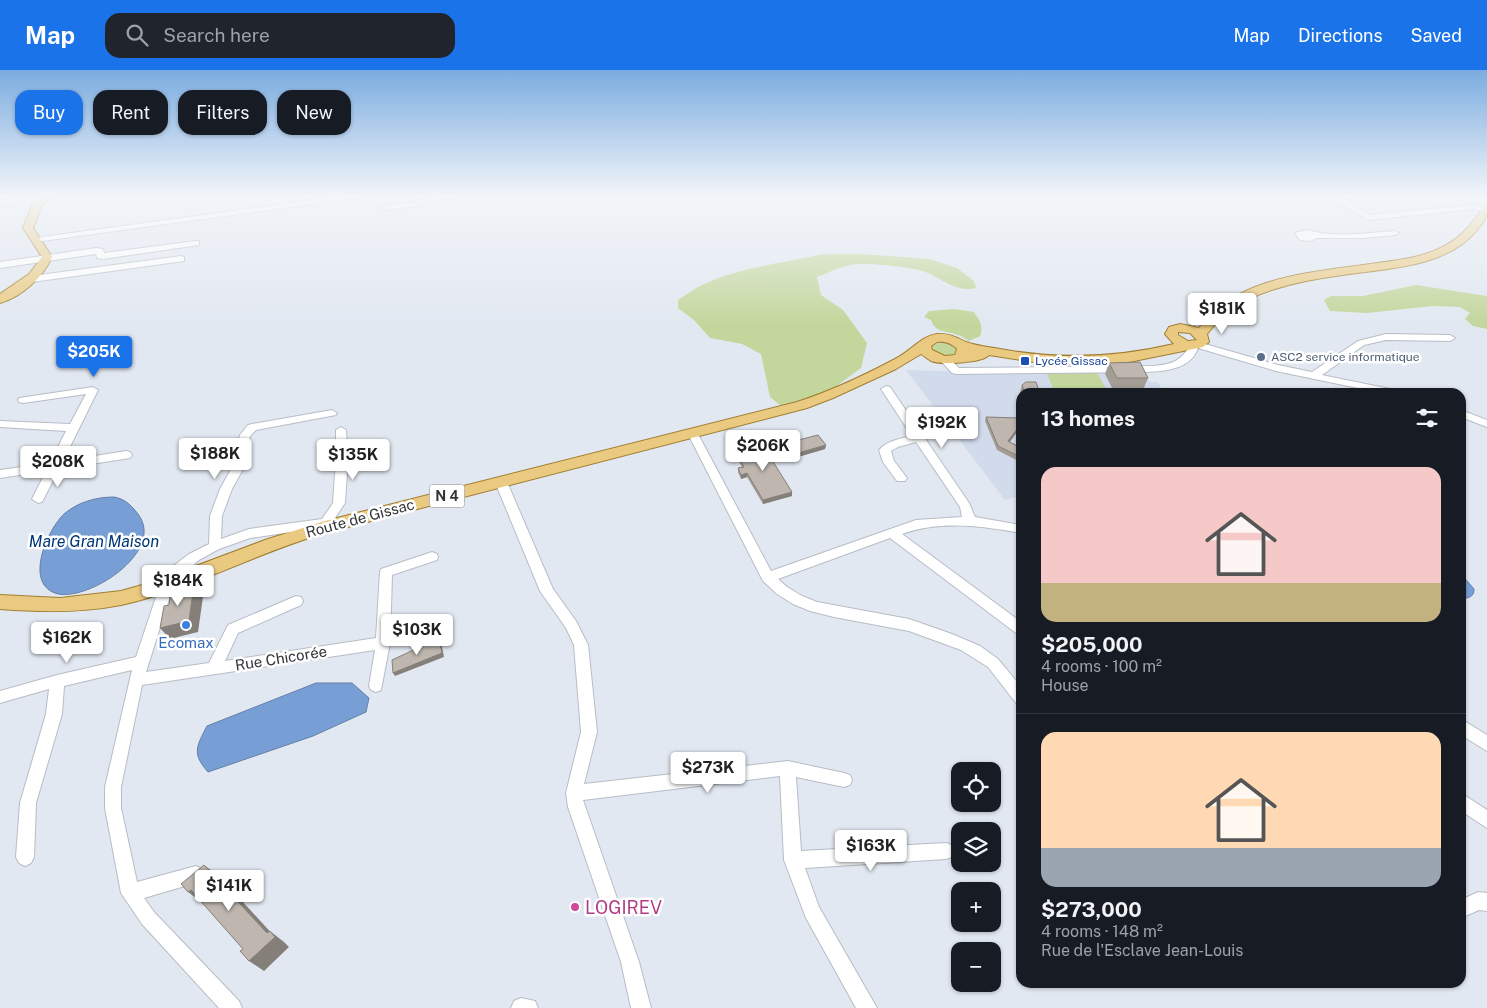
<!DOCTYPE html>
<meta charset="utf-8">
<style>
:root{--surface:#171b24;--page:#20242c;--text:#f1f3f6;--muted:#9ea1a6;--line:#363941;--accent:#1a73e8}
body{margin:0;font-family:"Public Sans",sans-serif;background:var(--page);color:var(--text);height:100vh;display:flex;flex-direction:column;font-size:19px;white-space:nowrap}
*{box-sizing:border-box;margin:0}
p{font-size:16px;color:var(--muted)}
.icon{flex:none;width:28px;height:28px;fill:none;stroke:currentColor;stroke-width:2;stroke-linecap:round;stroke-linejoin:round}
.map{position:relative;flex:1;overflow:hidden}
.drawer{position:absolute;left:1016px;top:318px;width:450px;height:600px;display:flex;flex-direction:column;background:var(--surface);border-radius:15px;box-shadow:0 1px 4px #0004}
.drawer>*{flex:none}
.top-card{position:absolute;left:15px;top:20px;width:475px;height:45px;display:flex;gap:10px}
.buttons{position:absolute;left:951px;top:692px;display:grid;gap:10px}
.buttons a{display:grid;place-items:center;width:50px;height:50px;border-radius:10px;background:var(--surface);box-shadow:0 1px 4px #0004;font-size:25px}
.price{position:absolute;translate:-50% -42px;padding:0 11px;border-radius:5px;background:#fff;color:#222;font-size:16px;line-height:32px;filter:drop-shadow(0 1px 2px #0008)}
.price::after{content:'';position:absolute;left:50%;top:30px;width:15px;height:11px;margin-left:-8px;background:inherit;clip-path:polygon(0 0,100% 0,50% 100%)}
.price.current{background:var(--accent);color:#fff}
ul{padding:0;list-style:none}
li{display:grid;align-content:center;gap:10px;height:265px;padding:0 25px}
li+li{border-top:1px solid var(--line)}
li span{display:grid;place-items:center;height:155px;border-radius:15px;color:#555}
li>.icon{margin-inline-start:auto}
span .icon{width:90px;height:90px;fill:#fffc;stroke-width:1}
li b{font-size:21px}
h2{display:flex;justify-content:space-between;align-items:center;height:60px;padding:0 25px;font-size:21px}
.chip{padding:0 18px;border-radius:15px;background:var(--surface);box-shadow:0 1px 4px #0004;font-size:18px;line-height:45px}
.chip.current{background:var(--accent);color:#fff}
header{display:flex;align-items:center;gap:30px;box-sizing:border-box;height:70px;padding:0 25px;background:var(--accent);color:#fff}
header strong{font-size:24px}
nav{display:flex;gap:28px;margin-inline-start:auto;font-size:18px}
.search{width:350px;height:45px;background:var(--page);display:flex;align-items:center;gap:12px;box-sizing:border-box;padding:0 18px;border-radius:15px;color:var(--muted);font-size:19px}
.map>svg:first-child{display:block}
.built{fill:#d2dbeb}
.green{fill:#c3d69b}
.water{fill:#789fd5;stroke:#637fa6}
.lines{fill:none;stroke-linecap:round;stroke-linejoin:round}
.minor-casing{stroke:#b7bcc5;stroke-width:2}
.major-casing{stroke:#a07e31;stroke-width:2}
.minor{fill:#fff;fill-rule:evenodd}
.major{fill:#eaca81;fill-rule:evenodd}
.wall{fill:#a39d96}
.shaded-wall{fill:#857f7a}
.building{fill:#beb6af;stroke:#857f7a}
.service-dot{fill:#5c6f8a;stroke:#fff;stroke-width:2}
.transit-dot{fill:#1a4fb4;stroke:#fff;stroke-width:2}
.shop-dot{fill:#3f7fe0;stroke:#fff;stroke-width:2}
.hotel-dot{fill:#d1479c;stroke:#fff;stroke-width:2}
.labels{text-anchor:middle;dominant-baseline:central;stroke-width:5;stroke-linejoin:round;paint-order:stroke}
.far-service-label{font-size:12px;fill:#4e5e75;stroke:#fff;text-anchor:start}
.far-transit-label{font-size:12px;fill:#164399;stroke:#fff;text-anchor:start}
.shield{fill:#fff;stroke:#707174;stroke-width:1}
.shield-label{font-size:14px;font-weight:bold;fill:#323438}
.street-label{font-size:15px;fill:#323438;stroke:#fff}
.shop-label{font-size:15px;fill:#366cbe;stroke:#fff}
.water-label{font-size:16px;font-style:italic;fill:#003776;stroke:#fff}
.near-hotel-label{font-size:18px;fill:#b23c85;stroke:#fff;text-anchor:start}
</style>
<header>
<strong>Map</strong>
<div class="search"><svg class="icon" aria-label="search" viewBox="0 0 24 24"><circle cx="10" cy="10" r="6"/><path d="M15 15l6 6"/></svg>Search here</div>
<nav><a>Map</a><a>Directions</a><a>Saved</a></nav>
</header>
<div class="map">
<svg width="1487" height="938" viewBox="0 0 1487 938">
<rect width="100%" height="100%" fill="#e2e8f1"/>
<polygon class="built" points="906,300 973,302 1135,301 1145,306 1150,312 1158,312 1163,322 1021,322 1021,426 1005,430"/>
<g class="green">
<path d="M 823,184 L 861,184 L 930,189 L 957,198 L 974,211 L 976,218 C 955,223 941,207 922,201 C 908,197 864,192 850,195 C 839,197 828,203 817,207 L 821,225 L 843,240 L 867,273 L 861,298 L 827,323 L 781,336 L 770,327 L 761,284 L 742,274 L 710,268 L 694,250 L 678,238 L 678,230 C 686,225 695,218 704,214 C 742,197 783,193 823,184 Z"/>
<polygon points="1416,215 1487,226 1487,259 1473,256 1465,249 1470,243 1460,237 1433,236 1367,243 1330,241 1324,230 1331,226 1363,226"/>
<path d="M 955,239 L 974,242 C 979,249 984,257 980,266 L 969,271 C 966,269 962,266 958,265 C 946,260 936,264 931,250 L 924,247 L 929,241 Z"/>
<polygon points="942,272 949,273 957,278 956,284 953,286 939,286 930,278 935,274"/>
<polygon points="1097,303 1108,322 1055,322 1047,304"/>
</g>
<g class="water">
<path d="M 114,427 C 125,429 131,435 138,444 C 167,482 85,534 55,523 C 24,512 48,459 64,444 C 78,432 96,427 114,427 Z"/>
<path d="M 1461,504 L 1474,519 C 1474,528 1468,527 1461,530 Z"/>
<path d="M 316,613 L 352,613 L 369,628 L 366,642 L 313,666 L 208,702 C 192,684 196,677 207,656 Z"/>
</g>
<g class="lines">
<defs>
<g id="minor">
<polygon points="348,125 367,125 363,127 35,172 31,170 35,168"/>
<polygon points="441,125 462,125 458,127 434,130 417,136 384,140 380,138 384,136 416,132"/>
<polygon points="1328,125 1337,125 1369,145 1474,135 1487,138 1487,142 1474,139 1368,150"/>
<polygon points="44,126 47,126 47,130 0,134 0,130"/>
<path d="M 1307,160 C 1334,168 1366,163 1395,161 L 1399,163 L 1395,165 L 1363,168 L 1317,168 L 1310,171 L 1300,170 L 1295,163 Z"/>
<polygon points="196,171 199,171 199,175 103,189 97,188 96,184 0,198 0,192 96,178 103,179 104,183"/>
<polygon points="181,186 184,187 184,191 32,212 28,209 32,206"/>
<path d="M 1386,264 L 1450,265 L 1455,268 L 1450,271 L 1386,270 L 1364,275 L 1322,305 L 1390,319 L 1395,322 L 1377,322 L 1276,301 L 1198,278 C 1191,299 1166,301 1147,302 L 956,304 L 952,303 L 940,290 L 941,288 L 949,288 L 959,298 L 1154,296 C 1173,294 1181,291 1191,274 L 1198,272 L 1278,295 L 1312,302 L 1358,271 Z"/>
<path d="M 886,316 L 890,317 L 969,433 L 975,447 L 1021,455 L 1021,463 C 981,456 941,450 902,464 L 1021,552 L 1021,564 L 1016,563 L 890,468 L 778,509 L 787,517 L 802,526 L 817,532 L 909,549 L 952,564 L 980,576 L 998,589 L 1021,617 L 1021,634 L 1016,633 L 988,597 L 961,580 L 909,561 L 834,547 L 810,541 L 793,534 L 777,524 L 763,511 L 688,364 L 693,360 L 698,364 L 771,501 L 916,450 L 962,447 L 960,437 L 916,372 L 898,377 L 891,381 L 894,391 L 907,408 L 905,411 L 897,411 L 883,392 L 879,380 C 888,370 900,369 912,366 L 881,319 Z"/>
<polygon points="93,317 98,320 63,391 126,381 130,382 132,385 130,388 59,399 42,432 38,433 32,429 46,401 0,408 0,400 50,393 66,361 0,357 0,351 70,354 86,324 23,333 19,332 18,330 19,328"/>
<polygon points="332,340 337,343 336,345 256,360 250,366 242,401 232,419 222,446 221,469 249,459 322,449 333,433 336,388 336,360 341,357 346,360 348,388 345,433 335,448 341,452 339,455 250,468 219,479 199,490 175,510 146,602 209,593 228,555 296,526 301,527 303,531 301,535 238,563 225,591 376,568 380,502 381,499 432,482 437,484 438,487 437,490 392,505 390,573 381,620 376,622 371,620 369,616 375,580 142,615 121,717 121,738 137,812 196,796 202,799 205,805 202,811 144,828 154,842 239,931 242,938 219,938 142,854 121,823 105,738 105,717 132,600 64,616 62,644 36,733 34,787 31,793 25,796 19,793 16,787 20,733 46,644 49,619 0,633 0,621 57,605 136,587 164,503 189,484 209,474 210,446 220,419 230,401 240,365 248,355 252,354"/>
<polygon points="1461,340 1487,350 1487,357 1461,347"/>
<polygon points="501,408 507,412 553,519 576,551 588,575 597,662 584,714 788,691 844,703 850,705 852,710 850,715 844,717 796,707 801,781 946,773 952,775 955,781 952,787 946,789 805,798 819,837 877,938 856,938 806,848 784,790 780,706 583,730 639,892 651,938 631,938 621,892 568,737 566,723 581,662 574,575 566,558 540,521 495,412"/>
<polygon points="1461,649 1487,665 1487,681 1461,665"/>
<polygon points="1461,723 1487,740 1487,758 1461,741"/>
<polygon points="1478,822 1487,823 1487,841 1479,840 1461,848 1461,830"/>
<polygon points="521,928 535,931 538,938 511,938 514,931"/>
</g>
<g id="major">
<path d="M 42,125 L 52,125 L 42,136 L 33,158 L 52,187 C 43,207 22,227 0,233 L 0,224 L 29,204 L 42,187 L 23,158 L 32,135 Z"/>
<path d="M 1487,137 C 1487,148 1484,152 1477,160 C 1446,198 1387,198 1343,205 C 1320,208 1297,212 1275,219 C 1248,227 1224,241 1207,264 L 1209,272 L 1203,277 L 1129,292 L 1101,294 L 1041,293 L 989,285 C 983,293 941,295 931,291 C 928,289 924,286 921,284 L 896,299 L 833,328 L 807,338 L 325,463 C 256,483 192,519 121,535 C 81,543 40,542 0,539 L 0,525 L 60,528 L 121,521 L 153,512 L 265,470 L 325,451 L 797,332 C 831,321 865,305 895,289 C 910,282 921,266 937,264 C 949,263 957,268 966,272 C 977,276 989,277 1000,279 C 1060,290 1115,288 1174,274 L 1165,264 L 1169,257 L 1180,254 L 1199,258 C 1237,205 1317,202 1377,193 C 1400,190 1425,187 1446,175 C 1462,167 1473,152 1483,138 ZM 1178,262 L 1190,263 L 1197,270 L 1188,271 L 1178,265 ZM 937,272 C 945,271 951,273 957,279 L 955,285 L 945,286 L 932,280 L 931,276 Z"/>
</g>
</defs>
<use href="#minor" class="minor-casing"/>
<use href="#major" class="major-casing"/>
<use href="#minor" class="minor"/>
<use href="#major" class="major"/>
</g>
<g class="wall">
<polygon points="1109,293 1148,308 1143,320 1113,320 1105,304"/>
<polygon points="1022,315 1039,321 1039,322 1021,322 1021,327 1020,323"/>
<polygon points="986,347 1021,348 1021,359 1020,358 1010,372 1021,378 1021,389 1018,391 997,380 985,351"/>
<polygon points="783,374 826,375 825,379 791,389 783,378"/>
<polygon points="735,381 792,426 763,434 747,407 741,409 738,402 738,398 742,397 735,385"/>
</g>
<g class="shaded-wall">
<polygon points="1021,354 1020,358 1007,375 1008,371"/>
<polygon points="826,375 825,379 791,389 791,385"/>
<polygon points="747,403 747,407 741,409 741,405"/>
<polygon points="792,422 792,426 763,434 763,430"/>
<polygon points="194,515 203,527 198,562 170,569 160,558"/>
<polygon points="439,568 441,572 444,587 395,606 393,603"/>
<polygon points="204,795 220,807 275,867 270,861 284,872 289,877 264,901 249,891"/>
<polygon points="191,820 204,834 188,822"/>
</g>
<g class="building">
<polygon points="1140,292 1148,308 1117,308 1109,293"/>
<polygon points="1026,312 1036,312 1039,321 1024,321 1022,315"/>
<polygon points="986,347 1021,348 1021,354 1008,371 1021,378 1021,386 1020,387 998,376"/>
<polygon points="818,365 826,375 791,385 783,374"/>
<polygon points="762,374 792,422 763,430 747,403 741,405 738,398 744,397 735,381"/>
<polygon points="194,515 189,551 160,558 164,536 169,535 171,521"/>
<polygon points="439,568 442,583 393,603 392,590"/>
<polygon points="204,795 267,863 270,861 275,867 249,891 240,881 243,879 191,820 188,822 181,814"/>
</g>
<linearGradient id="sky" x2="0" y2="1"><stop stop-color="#7bace0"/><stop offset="0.49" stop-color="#f2f5f9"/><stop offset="1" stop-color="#f2f5f9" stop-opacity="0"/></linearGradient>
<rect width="1487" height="256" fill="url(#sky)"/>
<circle class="service-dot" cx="1261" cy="287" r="5"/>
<rect class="transit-dot" x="1020" y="286" width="10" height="10" rx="2.5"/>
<circle class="shop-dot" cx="186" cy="555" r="5"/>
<circle class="hotel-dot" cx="575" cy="837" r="5"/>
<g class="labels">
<g class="far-service-label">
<text x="1271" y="287">ASC2 service informatique</text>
</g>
<g class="far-transit-label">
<text x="1035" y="291">Lycée Gissac</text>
</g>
<rect class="shield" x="429.5" y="414.5" width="35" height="23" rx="4"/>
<g class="shield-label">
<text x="447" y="426">N 4</text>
</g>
<g class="street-label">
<text transform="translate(360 448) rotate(-15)">Route de Gissac</text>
<text transform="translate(281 588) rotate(-9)">Rue Chicorée</text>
</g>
<g class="shop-label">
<text x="186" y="572">Ecomax</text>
</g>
<g class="water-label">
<text x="94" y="471">Mare Gran Maison</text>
</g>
<g class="near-hotel-label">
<text x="585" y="837">LOGIREV</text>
</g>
</g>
</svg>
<div class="buttons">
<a><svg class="icon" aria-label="locate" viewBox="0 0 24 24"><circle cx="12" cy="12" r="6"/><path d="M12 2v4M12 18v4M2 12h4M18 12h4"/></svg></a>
<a><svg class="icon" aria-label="layers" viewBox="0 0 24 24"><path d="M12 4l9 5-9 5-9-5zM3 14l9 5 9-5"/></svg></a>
<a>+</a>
<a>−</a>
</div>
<b class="price" style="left:1222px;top:265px">$181K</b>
<b class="price current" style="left:94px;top:308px">$205K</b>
<b class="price" style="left:942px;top:379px">$192K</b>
<b class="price" style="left:763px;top:402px">$206K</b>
<b class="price" style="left:215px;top:410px">$188K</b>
<b class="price" style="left:353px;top:411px">$135K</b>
<b class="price" style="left:58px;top:418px">$208K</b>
<b class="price" style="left:178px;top:537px">$184K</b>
<b class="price" style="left:417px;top:586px">$103K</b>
<b class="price" style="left:67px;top:594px">$162K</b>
<b class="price" style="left:708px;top:724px">$273K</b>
<b class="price" style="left:871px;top:802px">$163K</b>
<b class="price" style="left:229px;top:842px">$141K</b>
<div class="top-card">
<a class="chip current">Buy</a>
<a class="chip">Rent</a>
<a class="chip">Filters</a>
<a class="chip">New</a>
</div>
<section class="drawer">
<h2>13 homes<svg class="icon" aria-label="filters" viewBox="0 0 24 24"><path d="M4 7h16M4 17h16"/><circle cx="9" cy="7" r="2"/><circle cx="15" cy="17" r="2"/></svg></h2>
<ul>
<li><span style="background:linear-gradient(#f6c9c9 75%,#c2b280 0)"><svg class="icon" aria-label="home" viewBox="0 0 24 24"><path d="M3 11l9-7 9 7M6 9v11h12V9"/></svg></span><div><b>$205,000</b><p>4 rooms · 100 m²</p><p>House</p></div></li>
<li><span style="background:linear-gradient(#ffd9b3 75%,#9aa5b1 0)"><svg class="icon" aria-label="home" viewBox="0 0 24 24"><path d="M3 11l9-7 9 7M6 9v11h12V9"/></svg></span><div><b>$273,000</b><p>4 rooms · 148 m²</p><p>Rue de l'Esclave Jean-Louis</p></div></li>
</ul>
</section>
</div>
